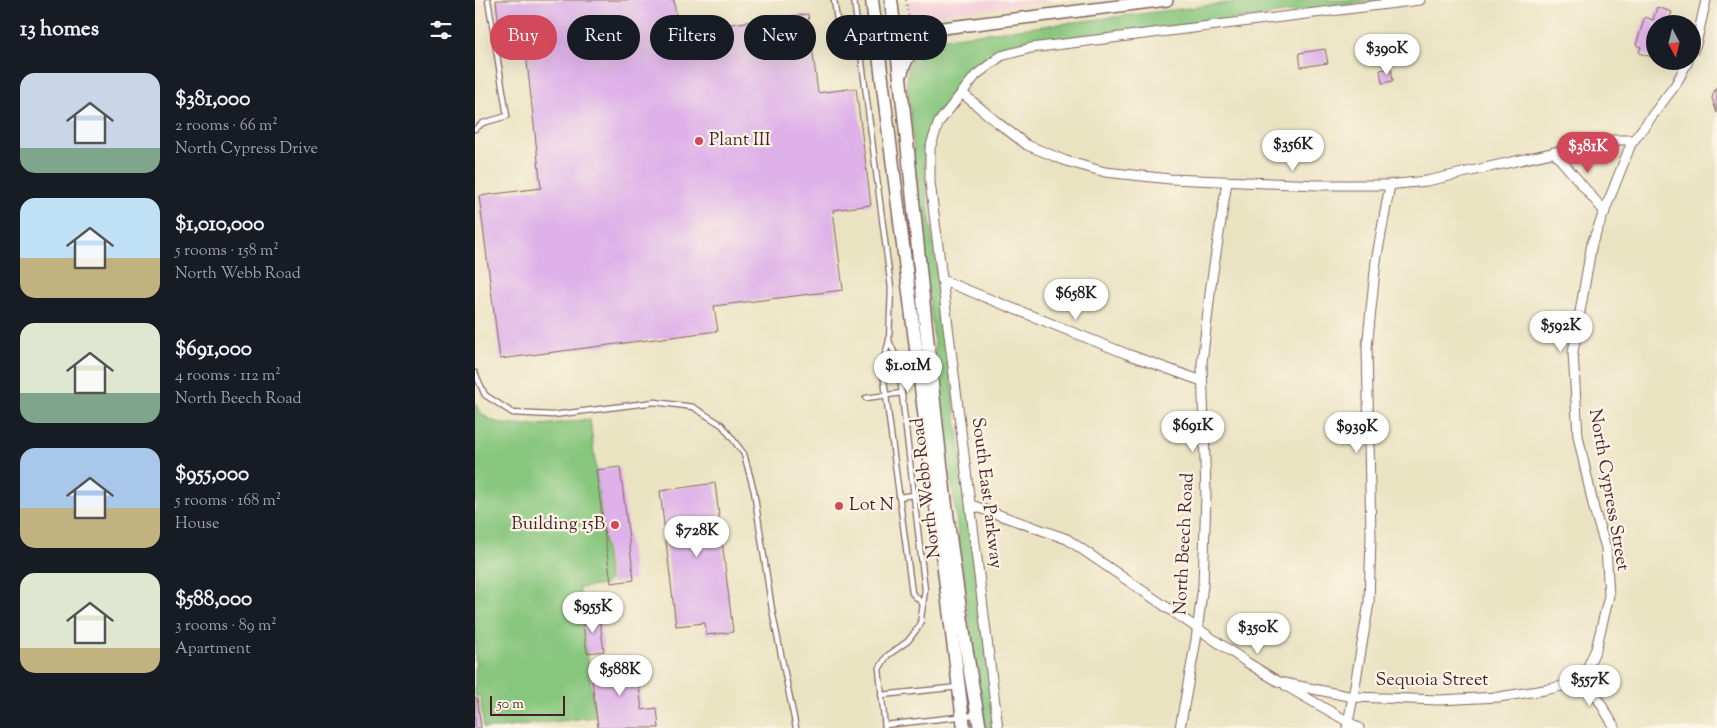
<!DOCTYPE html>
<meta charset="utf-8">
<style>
:root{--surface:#171b24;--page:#242831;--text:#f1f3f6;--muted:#9ea1a6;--accent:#d1495b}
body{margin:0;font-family:"Sorts Mill Goudy",serif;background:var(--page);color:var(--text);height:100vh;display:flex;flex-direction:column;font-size:19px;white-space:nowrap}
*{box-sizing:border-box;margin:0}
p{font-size:16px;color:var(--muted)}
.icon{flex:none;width:28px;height:28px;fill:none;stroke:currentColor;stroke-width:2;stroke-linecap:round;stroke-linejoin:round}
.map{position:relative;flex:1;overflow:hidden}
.side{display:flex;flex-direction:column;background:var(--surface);width:475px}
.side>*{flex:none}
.banner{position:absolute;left:15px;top:15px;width:475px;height:45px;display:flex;gap:10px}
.needle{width:32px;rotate:173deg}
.controls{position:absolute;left:1171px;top:15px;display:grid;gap:10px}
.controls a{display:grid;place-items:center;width:55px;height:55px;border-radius:50%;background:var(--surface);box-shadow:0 5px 20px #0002;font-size:25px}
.scale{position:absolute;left:15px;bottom:12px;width:75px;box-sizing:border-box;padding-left:5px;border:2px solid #4a1f2b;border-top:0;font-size:14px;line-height:18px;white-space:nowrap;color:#4a1f2b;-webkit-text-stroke:4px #fcf5e5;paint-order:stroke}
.price{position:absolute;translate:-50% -42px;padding:0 11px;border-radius:18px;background:#fff;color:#222;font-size:16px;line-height:32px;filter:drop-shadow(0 1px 2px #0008)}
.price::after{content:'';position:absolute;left:50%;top:30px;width:15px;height:11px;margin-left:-8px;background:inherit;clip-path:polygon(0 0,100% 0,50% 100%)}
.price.selected{background:var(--accent);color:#fff}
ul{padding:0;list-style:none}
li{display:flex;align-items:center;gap:15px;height:125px;padding:0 20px}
li span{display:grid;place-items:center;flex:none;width:140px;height:100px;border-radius:15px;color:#555}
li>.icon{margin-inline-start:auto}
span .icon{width:60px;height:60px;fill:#fffc;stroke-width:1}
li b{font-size:21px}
h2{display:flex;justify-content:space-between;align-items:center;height:60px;padding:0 20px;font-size:21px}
.tag{padding:0 18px;border-radius:22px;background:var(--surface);box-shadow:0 5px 20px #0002;font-size:18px;line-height:45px}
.tag.selected{background:var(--accent);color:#fff}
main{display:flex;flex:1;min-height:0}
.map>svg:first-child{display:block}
.built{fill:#f5cfdb}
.green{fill:#87c67d;stroke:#687254}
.building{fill:#deb1e9}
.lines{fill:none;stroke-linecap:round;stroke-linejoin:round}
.service-casing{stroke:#826460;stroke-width:7}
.minor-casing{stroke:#826460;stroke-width:11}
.tertiary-casing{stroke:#826460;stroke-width:14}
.secondary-casing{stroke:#826460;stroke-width:15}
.path{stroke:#826460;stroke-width:2;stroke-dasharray:1 4;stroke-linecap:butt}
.service{stroke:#fff;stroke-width:4.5}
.minor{stroke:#fff;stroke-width:9}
.tertiary{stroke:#fff;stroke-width:11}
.secondary{stroke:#fff;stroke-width:12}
.poi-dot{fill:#d1495b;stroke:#fcf5e5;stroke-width:2}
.labels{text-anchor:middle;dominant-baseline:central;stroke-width:4.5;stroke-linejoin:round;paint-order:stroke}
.poi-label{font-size:18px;fill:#4a1f2b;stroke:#fcf5e5;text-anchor:start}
.street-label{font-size:18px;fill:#4a1f2b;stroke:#fcf5e5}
</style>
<main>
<section class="side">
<h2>13 homes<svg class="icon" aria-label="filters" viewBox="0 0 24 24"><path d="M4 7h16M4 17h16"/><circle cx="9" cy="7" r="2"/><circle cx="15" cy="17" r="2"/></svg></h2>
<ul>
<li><span style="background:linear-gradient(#c9d6e8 75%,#7fa58c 0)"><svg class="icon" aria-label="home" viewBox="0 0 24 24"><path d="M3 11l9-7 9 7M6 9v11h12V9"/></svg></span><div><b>$381,000</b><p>2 rooms · 66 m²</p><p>North Cypress Drive</p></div></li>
<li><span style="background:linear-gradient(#bfe0f5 60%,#c2b280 0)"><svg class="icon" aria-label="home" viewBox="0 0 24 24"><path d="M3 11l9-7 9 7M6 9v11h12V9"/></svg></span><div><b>$1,010,000</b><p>5 rooms · 158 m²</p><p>North Webb Road</p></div></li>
<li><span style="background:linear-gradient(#dfe7d0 70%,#7fa58c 0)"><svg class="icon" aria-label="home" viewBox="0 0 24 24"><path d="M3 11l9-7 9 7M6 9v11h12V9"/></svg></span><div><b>$691,000</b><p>4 rooms · 112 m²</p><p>North Beech Road</p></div></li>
<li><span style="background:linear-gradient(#a9c7e8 60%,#c2b280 0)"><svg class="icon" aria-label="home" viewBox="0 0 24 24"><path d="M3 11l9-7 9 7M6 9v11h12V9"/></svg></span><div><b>$955,000</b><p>5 rooms · 168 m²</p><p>House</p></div></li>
<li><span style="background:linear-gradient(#dfe7d0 75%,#c2b280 0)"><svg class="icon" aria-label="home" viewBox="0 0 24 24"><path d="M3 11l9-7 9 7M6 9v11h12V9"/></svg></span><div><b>$588,000</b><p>3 rooms · 89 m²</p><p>Apartment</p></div></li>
</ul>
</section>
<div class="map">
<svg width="1242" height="728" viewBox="0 0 1242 728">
<rect width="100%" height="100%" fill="#fcf5e5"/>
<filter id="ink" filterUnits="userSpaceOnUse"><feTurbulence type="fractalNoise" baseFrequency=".02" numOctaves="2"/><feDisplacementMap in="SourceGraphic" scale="10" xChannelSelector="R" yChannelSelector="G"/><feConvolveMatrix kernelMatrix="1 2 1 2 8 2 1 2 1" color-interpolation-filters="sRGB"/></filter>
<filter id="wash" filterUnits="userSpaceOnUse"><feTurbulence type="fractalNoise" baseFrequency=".0096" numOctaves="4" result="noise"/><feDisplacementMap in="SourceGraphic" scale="20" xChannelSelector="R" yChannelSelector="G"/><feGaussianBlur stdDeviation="1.12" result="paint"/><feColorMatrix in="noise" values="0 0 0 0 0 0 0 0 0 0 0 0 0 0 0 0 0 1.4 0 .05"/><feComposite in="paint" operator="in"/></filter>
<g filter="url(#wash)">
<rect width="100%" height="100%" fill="#eae3c2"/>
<polygon class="built" points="432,0 586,0 434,18"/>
<g class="green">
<path d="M 778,0 L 915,0 L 571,42 C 561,43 550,44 541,47 C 502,58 457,111 451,150 C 448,163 450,176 451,189 L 522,728 L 511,728 L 495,630 L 450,268 L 432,79 C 434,57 440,45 463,39 Z"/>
<path d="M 0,403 C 2,406 3,410 6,413 C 28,435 86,422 115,419 L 134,581 L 130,585 L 104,588 L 120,717 L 26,728 L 9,728 L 5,696 L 0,696 Z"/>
</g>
<g id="blocks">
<g class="building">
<polygon points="21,0 199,0 203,31 333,14 343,93 381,88 396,205 358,210 368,290 239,306 243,331 25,359 4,196 66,188 50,44 26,46"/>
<polygon points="1182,7 1197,12 1193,24 1180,24 1180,58 1164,53 1166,47 1161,45 1170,17 1178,20"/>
<polygon points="850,49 853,63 826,67 824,53"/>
<polygon points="916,68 918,81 907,83 905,70"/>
<polygon points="1242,88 1242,113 1237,98 1240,89"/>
<polygon points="145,467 159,580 136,583 121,470"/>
<polygon points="240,483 258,632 231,635 230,623 201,626 185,491"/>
<polygon points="124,616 129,651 112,653 107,618"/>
<polygon points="161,659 167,710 182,708 184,728 123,728 115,664"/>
<polygon points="0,698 2,698 6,728 0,728"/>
</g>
</g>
</g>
<g filter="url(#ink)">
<use href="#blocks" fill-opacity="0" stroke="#826460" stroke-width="1"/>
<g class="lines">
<defs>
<g id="service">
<polyline points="359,0 365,40 384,37"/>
<polyline points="379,0 416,288 414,341"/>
<polyline points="0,129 8,123 32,116 13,0"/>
<polyline points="0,373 10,395 38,413 78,415 180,402 218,407 247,425 269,454 279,491 297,610 321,728"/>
<polyline points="391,398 427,393"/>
<polyline points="424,497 439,495"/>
<polyline points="406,695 484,687"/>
<polyline points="410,725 500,715"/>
<polyline points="410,728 404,669 412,656 433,641 445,625 450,590 423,361 414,341 407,365 437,593 448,604"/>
</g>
<g id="minor">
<polyline points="1218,51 1221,44 1231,0"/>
<polyline points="487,93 523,123 552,145 591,161 630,172 695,179 843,185 912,185 952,181 1134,140 1159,140"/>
<polyline points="1079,152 1130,212"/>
<polyline points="467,280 652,354 727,381"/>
<polyline points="496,505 592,539 773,663 804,682 878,697 964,700 1024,697 1069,690 1092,685 1109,675"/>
<polyline points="1109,675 1121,649 1134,596 1131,548 1119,509 1103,436 1098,352 1117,243 1156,144 1201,84 1213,61"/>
<polyline points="1109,675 1140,728"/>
<polyline points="811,686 884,728"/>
<polyline points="523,728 455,182 455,148 464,122 501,75 526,56 556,48 945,0"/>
<polyline points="705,728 721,640 728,585 731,495 727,363 736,285 752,182"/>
<polyline points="872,728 878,697 894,603 896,536 892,348 901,261 915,185"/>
</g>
<polyline id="tertiary" points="420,34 692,0"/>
<g id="secondary">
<polyline points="397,0 489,728"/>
<path d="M 416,0 C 446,243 460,487 505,728"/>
<path d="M 426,74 C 432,54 442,41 459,29"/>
</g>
</defs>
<use href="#service" class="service-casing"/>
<use href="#minor" class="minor-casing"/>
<use href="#tertiary" class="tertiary-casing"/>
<use href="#secondary" class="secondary-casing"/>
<polyline class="path" points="431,0 434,18"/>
<use href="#service" class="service"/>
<use href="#minor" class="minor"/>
<use href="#tertiary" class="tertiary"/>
<use href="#secondary" class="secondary"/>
</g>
</g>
<g class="poi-dot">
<circle cx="224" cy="141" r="5"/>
<circle cx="364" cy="506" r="5"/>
<circle cx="140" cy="525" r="5"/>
</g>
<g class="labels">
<g class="poi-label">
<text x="234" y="141">Plant III</text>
<text x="374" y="506">Lot N</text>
<text x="130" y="525" text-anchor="end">Building 15B</text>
</g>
<g class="street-label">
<text transform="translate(452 488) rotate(-97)">North Webb Road</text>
<text transform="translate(1133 490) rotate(80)">North Cypress Street</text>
<text transform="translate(511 493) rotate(83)">South East Parkway</text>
<text transform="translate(710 544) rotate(-87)">North Beech Road</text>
<text x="957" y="681">Sequoia Street</text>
</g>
</g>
</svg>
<div class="controls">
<a><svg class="needle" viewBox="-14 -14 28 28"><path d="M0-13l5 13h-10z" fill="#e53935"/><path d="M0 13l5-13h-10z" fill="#9ea1a6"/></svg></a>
</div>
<div class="scale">50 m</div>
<b class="price" style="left:912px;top:76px">$390K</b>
<b class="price" style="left:818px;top:172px">$356K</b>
<b class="price selected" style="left:1113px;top:174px">$381K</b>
<b class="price" style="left:601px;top:321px">$658K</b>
<b class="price" style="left:1086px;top:353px">$592K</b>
<b class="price" style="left:433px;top:393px">$1.01M</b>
<b class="price" style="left:718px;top:453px">$691K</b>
<b class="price" style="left:882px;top:454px">$939K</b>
<b class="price" style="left:222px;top:558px">$728K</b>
<b class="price" style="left:118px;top:634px">$955K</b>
<b class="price" style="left:783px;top:655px">$350K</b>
<b class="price" style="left:145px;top:697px">$588K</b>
<b class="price" style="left:1115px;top:707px">$557K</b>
<div class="banner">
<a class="tag selected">Buy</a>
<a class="tag">Rent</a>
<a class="tag">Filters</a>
<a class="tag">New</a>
<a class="tag">Apartment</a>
</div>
</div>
</main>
